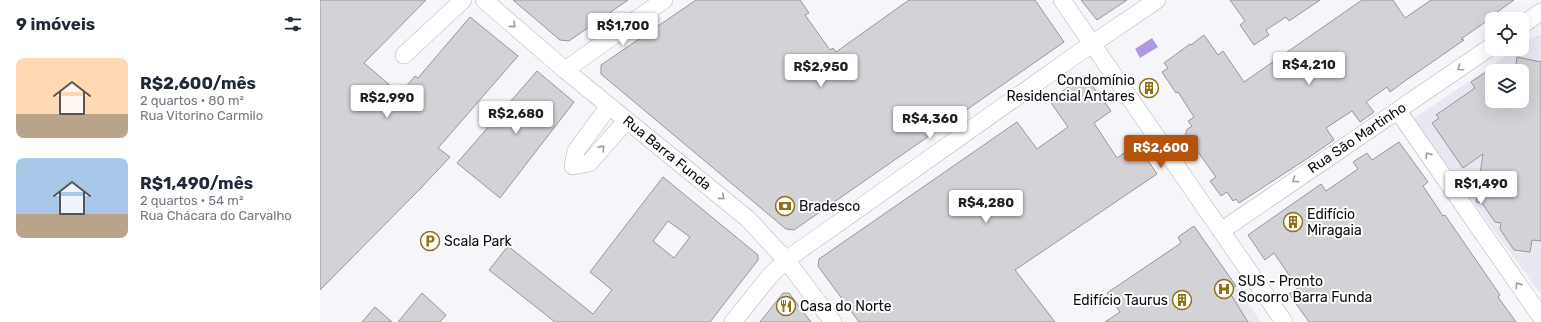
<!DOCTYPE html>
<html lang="pt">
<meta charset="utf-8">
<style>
:root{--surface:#fff;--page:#f6f6f7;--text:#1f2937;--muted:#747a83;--accent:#b45309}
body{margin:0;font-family:Rubik,sans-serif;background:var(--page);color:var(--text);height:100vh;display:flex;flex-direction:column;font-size:15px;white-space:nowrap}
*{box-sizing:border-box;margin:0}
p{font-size:13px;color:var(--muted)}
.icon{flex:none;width:22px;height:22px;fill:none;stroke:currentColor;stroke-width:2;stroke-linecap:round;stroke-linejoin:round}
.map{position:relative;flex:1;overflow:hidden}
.details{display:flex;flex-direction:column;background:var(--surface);width:320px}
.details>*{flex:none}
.fabs{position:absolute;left:1165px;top:12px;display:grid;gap:8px}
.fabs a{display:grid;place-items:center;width:44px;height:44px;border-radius:8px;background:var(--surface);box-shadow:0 4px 16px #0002;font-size:20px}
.price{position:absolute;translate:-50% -34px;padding:0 9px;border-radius:4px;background:#fff;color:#222;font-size:13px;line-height:26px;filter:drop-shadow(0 1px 2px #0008)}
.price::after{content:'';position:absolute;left:50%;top:24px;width:12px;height:9px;margin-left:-6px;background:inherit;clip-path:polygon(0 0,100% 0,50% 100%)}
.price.on{background:var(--accent);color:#fff}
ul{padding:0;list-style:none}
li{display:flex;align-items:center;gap:12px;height:100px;padding:0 16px}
li span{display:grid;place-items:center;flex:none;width:112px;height:80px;border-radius:8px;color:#555}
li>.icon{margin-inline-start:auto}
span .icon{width:48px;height:48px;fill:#fffc;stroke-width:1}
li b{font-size:17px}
h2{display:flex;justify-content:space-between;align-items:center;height:48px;padding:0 16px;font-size:17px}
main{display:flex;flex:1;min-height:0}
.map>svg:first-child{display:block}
.built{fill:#eae7f3;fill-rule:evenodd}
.water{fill:#b199e2}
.building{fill:#d3d2d7;stroke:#969599;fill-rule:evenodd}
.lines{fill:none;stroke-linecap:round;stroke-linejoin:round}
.minor-casing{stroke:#b4b3b7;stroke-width:18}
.minor{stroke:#fff;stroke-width:17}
.oneway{stroke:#9e9e9f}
.labels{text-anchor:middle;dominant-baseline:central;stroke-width:4;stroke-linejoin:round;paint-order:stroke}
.poi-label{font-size:14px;fill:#0d0d0f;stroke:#fff;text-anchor:start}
.street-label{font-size:14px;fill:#0d0d0f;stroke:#fff}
</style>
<main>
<section class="details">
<h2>9 imóveis<svg class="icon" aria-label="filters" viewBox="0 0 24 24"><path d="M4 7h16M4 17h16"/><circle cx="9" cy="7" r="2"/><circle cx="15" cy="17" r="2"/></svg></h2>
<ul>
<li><span style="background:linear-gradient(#ffd9b3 70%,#b9a48a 0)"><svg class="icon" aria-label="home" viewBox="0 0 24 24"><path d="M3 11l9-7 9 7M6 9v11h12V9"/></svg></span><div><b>R$2,600/mês</b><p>2 quartos · 80 m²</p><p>Rua Vitorino Carmilo</p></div></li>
<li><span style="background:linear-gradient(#a9c7e8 70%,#b9a48a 0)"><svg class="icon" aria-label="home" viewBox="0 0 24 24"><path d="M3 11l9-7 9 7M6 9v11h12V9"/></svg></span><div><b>R$1,490/mês</b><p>2 quartos · 54 m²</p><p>Rua Chácara do Carvalho</p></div></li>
</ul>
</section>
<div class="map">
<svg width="1221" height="322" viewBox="0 0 1221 322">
<rect width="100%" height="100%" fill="#f6f5fa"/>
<g class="built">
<path d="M 1221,33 L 1221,295 L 1093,119 L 1197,49 L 1202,49 L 1202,45 ZM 1172,71 L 1202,71 L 1202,101 L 1172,101 Z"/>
<polygon points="909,276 941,322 843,322"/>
</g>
<polygon class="water" points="832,38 838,47 820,58 815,49"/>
<g class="building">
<polygon points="0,0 106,0 44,63 80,94 95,76 98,78 150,17 198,56 118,148 130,157 99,190 0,290"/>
<polygon points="193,0 308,0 249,41 240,40"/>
<polygon points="376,0 480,0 489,13 485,15 510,50 513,48 516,52 589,0 715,0 744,42 474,230 466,229 281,74 281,65"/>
<polygon points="761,0 807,0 777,20"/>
<polygon points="910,0 1000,0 969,21 966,17 946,30 949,35 934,45 920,25 925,21"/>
<polygon points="1042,0 1073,0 1085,18 1111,0 1194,0 1166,20 1167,21 1141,39 1144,40 1082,83 1070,92 1067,87 1046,102 1054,112 1040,122 1032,111 1006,128 1014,140 988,158 919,203 916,199 913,201 907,192 901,196 890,181 896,177 865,134 867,132 866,130 872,126 868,121 874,117 858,92 856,93 842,72 848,68 844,63 870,44 871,45 884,35 898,55 903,51 924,82"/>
<polygon points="1197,57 1221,62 1221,241 1212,240 1210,252 1194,250 1180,229 1181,223 1175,222 1162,203 1156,202 1163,154 1143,168 1112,123 1119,118 1116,115 1155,88 1151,82 1172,68 1172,101 1202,101 1202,71 1195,71"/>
<polygon points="217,71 254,102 180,198 137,163"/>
<polygon points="765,76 791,111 774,123 797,158 817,144 837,174 695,270 735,322 539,322 498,266 499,259 697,122 717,149 748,127 729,100"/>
<polygon points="1079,142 1108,182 1103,186 1123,216 1125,215 1180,295 1178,297 1196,322 989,322 969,294 978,288 954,253 945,260 928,235 1001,184 1006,191 1038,169 1033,162 1047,153 1052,160"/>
<path d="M 343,177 L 438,255 L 438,260 L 390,322 L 235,322 L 169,270 L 188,246 L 273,314 L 292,290 L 270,272 ZM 348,221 L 370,237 L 354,258 L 333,241 Z"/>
<polygon points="874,226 916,286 909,290 910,293 928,322 785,322 800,312 787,293 861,243 858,237"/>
<polygon points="102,293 126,315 120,322 78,322"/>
<polygon points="463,293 469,293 491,322 440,322"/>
<polygon points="55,307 72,322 42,322"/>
</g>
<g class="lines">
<defs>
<g id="minor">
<polyline points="164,0 245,70 428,219 466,260 513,322"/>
<polyline points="742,0 964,322"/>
<polyline points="1202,25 1221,12"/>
<polyline points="84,55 143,0"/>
<polyline points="245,70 344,0"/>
<polyline points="289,106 256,151 253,166 269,163 307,120"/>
<polyline points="1078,111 1221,317"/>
<polyline points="901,231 1172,46"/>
<polyline points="413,322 449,277 466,260 753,57 837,0"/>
</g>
</defs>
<use href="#minor" class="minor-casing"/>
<use href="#minor" class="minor"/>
</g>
<defs><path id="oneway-chevron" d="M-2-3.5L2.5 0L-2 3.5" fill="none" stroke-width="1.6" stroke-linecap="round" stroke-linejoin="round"/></defs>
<g class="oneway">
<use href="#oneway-chevron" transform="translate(193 25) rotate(41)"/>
<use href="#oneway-chevron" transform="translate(1140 68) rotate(145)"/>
<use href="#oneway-chevron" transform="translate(282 148) rotate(-48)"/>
<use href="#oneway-chevron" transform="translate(1108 155) rotate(-125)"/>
<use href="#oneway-chevron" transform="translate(975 180) rotate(146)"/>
<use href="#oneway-chevron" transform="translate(402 197) rotate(40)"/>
<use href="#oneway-chevron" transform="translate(1198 285) rotate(-125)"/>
</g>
<defs>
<symbol id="building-ring" viewBox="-11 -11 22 22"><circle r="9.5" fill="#fff" stroke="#8f7116" stroke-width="1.5"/><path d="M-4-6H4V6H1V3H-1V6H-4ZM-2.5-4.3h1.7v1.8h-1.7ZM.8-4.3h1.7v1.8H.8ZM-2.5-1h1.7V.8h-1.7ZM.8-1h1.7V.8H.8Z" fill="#8f7116"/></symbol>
<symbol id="bank-ring" viewBox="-11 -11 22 22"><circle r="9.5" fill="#fff" stroke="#8f7116" stroke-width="1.5"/><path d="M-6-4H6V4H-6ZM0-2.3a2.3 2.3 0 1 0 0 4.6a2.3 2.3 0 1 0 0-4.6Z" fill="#8f7116"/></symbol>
<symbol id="parking-ring" viewBox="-11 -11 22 22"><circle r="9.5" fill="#fff" stroke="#8f7116" stroke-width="1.5"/><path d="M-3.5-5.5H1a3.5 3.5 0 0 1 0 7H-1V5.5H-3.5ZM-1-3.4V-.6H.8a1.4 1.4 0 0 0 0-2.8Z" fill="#8f7116"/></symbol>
<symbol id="hospital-ring" viewBox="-11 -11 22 22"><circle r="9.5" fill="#fff" stroke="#8f7116" stroke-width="1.5"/><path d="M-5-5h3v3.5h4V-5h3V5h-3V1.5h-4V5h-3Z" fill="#8f7116"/></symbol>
<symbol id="restaurant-ring" viewBox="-11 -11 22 22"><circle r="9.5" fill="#fff" stroke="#8f7116" stroke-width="1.5"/><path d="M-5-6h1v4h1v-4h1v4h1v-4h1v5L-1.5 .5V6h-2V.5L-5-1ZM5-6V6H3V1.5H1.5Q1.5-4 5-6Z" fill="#8f7116"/></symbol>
</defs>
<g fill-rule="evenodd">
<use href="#building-ring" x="818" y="77" width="22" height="22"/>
<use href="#bank-ring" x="454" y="195" width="22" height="22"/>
<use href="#building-ring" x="962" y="211" width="22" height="22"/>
<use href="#parking-ring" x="99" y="230" width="22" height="22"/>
<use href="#hospital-ring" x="893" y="278" width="22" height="22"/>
<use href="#building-ring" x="851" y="289" width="22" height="22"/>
<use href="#restaurant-ring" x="455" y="295" width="22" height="22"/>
</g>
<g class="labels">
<g class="poi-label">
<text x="815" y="80" text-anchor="end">Condomínio<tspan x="815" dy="16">Residencial Antares</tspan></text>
<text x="479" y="206">Bradesco</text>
<text x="987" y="214">Edifício<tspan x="987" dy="16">Miragaia</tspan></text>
<text x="124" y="241">Scala Park</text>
<text x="918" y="281">SUS - Pronto<tspan x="918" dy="16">Socorro Barra Funda</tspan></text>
<text x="848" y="300" text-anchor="end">Edifício Taurus</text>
<text x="480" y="306">Casa do Norte</text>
</g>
<g class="street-label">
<text transform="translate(1037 138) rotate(-34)">Rua São Martinho</text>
<text transform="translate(347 153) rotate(39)">Rua Barra Funda</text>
</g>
</g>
</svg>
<div class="fabs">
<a><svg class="icon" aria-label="locate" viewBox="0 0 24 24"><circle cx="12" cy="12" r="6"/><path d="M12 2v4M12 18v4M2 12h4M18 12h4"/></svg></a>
<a><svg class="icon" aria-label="layers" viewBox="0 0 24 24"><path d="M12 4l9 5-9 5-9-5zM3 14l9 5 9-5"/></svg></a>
</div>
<b class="price" style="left:303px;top:47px">R$1,700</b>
<b class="price" style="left:989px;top:86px">R$4,210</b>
<b class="price" style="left:501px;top:88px">R$2,950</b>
<b class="price" style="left:67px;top:119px">R$2,990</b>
<b class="price" style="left:196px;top:135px">R$2,680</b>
<b class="price" style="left:610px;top:140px">R$4,360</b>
<b class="price on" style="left:841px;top:169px">R$2,600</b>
<b class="price" style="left:1161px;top:205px">R$1,490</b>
<b class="price" style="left:666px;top:224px">R$4,280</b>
</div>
</main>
